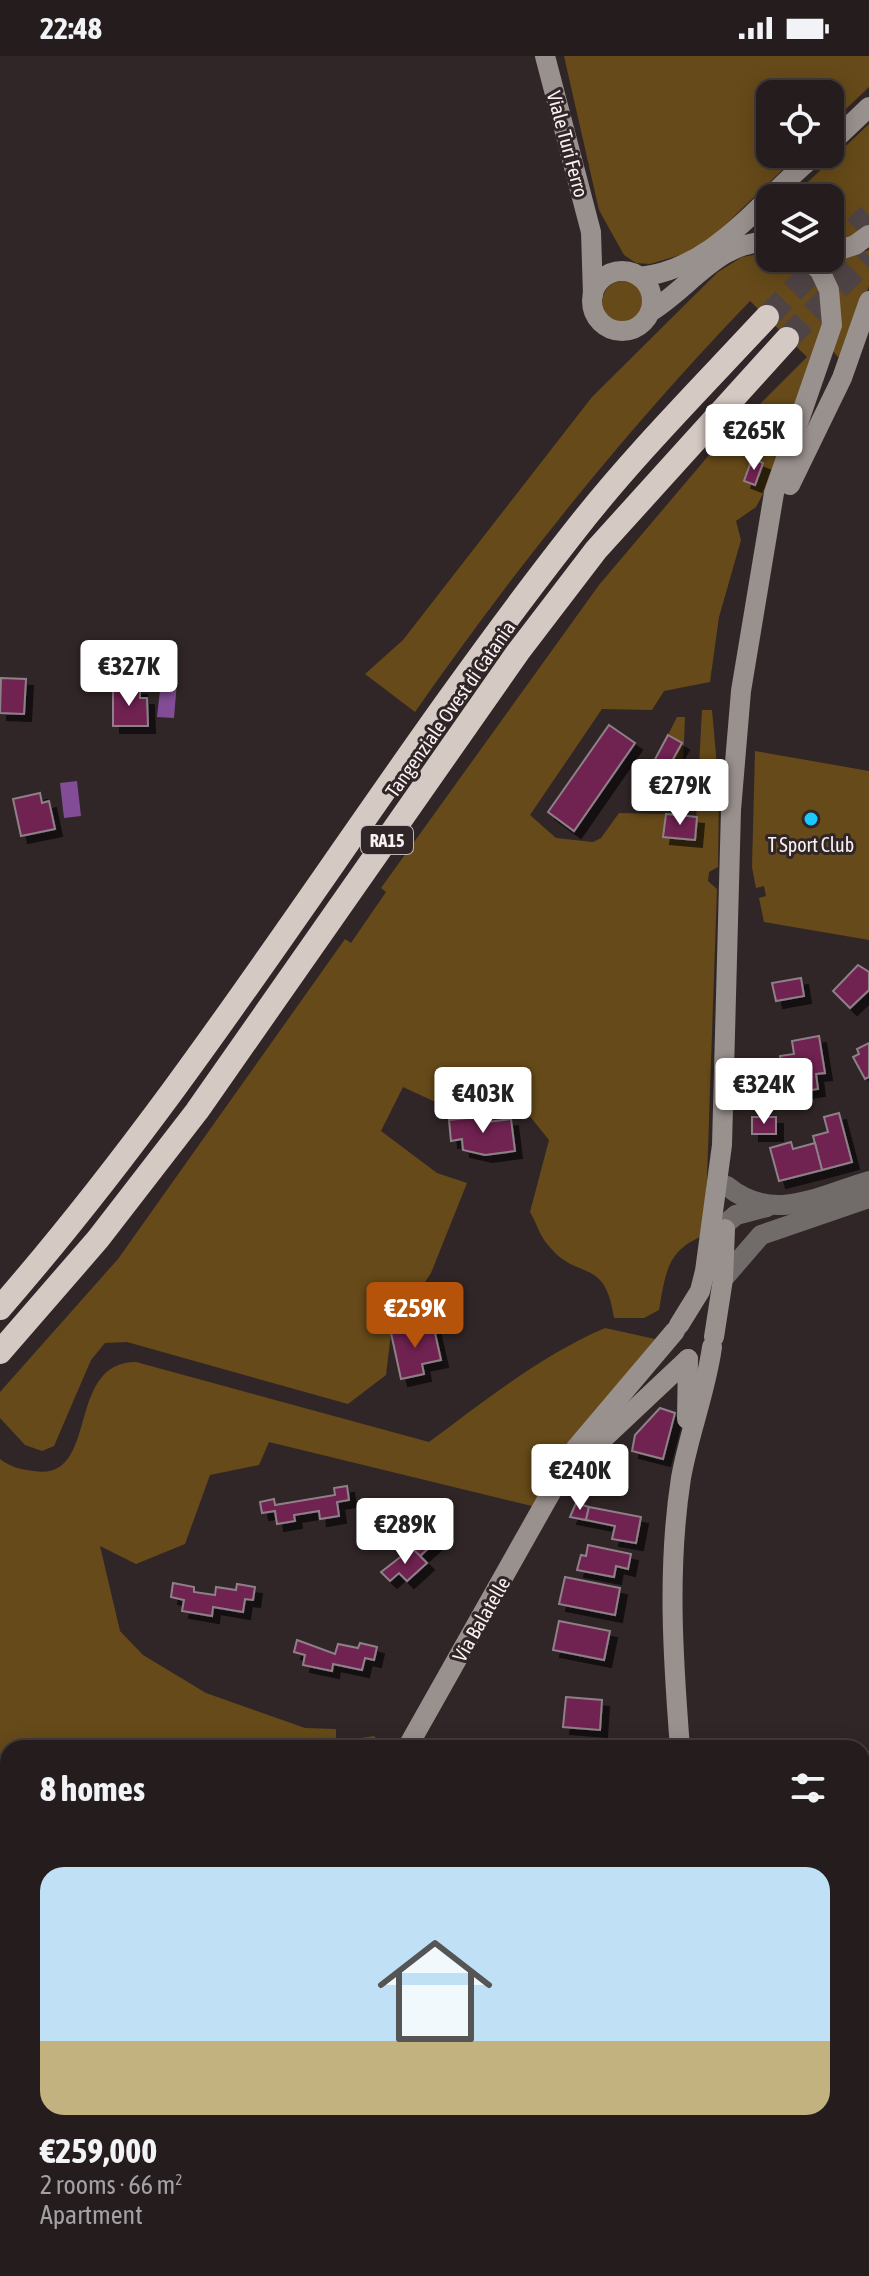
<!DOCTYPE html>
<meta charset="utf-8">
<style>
:root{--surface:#251c1d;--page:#31292a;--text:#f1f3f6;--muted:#a3a1a4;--line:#423a3b;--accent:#b45309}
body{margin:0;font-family:"Asap Condensed",sans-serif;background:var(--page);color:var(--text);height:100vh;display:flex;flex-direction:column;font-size:30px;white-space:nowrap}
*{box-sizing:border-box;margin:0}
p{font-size:26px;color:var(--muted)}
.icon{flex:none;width:44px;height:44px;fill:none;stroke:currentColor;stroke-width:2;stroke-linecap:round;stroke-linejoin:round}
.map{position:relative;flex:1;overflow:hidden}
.details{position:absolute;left:0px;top:1684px;width:870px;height:536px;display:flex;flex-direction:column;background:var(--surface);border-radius:24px 24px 0 0;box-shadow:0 4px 20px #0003,0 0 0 2px var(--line)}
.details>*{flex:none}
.buttons{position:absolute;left:756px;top:24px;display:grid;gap:16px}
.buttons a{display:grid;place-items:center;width:88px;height:88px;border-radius:16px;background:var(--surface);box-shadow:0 4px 20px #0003,0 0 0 2px var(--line);font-size:40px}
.price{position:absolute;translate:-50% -68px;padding:0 18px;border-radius:8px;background:#fff;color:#222;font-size:26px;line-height:52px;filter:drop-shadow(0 2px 4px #0008)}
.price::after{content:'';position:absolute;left:50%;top:48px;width:24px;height:18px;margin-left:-12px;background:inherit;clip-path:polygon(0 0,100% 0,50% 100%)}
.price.current{background:var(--accent);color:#fff}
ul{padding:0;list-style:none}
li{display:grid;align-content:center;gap:16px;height:424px;padding:0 40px}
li+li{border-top:2px solid var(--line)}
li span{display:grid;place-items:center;height:248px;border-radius:24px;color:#555}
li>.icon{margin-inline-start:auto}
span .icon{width:144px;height:144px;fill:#fffc;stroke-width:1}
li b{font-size:34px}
h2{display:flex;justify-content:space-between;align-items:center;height:96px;padding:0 40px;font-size:34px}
.status{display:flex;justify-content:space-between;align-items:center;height:56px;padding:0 40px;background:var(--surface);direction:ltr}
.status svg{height:22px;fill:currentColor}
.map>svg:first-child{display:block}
.green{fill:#664a19}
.water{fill:#824d96}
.building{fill:#6f2051;stroke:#8d8187;stroke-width:2;filter:url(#shadow)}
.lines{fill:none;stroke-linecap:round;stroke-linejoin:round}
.motorway-tunnel{stroke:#4f4445;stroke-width:24;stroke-dasharray:24 12;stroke-linecap:butt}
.minor{stroke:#716c6a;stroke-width:20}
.secondary{stroke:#99918e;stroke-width:20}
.motorway{stroke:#d5c9c3;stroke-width:24}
.poi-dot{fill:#1acafc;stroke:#312627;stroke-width:3}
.labels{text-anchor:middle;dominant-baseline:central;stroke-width:6;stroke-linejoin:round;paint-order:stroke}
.shield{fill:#312627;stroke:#bdb4b4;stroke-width:2}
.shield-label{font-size:18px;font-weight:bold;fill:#f9f1f1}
.street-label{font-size:20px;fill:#f9f1f1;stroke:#312627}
.poi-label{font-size:20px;fill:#f9f1f1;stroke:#312627}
</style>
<div class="status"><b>22:48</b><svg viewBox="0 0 49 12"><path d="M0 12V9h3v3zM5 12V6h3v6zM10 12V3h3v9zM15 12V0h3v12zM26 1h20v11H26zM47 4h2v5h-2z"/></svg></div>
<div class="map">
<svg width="869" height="2220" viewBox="0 0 869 2220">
<defs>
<filter id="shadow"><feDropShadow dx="7" dy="7" stdDeviation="0" flood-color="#0009"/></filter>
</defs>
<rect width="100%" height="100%" fill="#312627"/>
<g class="green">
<polygon points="564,0 869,0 869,31 830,68 830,38 770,38 770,98 799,98 700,193 650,208 636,207 624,199 599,154"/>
<polygon points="869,68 869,165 853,181 830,190 830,142 791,142"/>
<polygon points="869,194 869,230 845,297 838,301 833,295 825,207"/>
<path d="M 770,196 L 770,202 L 801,206 L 819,231 L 825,264 L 764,436 L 756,451 L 736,465 L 741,484 L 719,561 L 710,626 L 664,635 L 652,654 L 602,653 L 530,759 L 556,782 L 593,786 L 601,782 L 619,757 L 666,758 L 663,781 L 695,784 L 702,654 L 712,654 L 719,732 L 718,811 L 709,816 L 708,825 L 717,833 L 705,1179 C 667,1194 666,1215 659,1254 L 644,1262 L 614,1262 C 605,1199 578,1227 548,1189 C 540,1180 536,1166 530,1156 L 549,1084 L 520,1048 L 480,1027 L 444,1050 L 403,1031 L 381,1075 L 437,1117 L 467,1127 L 431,1217 L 391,1277 L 386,1319 L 348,1348 L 127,1286 L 105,1287 L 91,1304 L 54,1390 L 42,1395 L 25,1389 L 0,1362 L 0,1336 L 118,1203 L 345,883 L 351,887 L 386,836 L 381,832 L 599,529 L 709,399 L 807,301 L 750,245 C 627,373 516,511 415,656 L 365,618 L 403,584 L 592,341 L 718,216 L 742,201 Z"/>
<circle cx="623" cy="246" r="21"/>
<polygon points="677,661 685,661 682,736 675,742 651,740 654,735 650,733 657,722 664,722 682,687 668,679"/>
<polygon points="755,695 869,715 869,884 764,866 759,842 766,840 764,830 756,832 752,811"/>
<path d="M 605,1272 L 655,1283 L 564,1396 L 532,1450 L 269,1386 L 259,1409 L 210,1419 L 185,1488 L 136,1508 L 100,1490 L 120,1575 L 143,1599 L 206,1637 L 305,1672 L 336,1673 L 336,1686 L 374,1680 L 386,1692 L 8,1692 L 8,2064 L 0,2061 L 0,1403 C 10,1411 22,1414 34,1415 C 101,1426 64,1306 136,1306 L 429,1386 C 486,1344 540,1300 605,1272 Z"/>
<polygon points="0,2078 8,2081 7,2208 0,2208"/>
</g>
<g class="water">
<polygon points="161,625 177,626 174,662 157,661"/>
<polygon points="77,725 81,760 64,762 60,727"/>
</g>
<g class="building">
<polygon points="752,403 763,407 755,429 744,425"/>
<polygon points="1,622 26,623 24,658 0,657"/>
<polygon points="113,632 140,632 140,642 147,642 148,670 113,670"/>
<polygon points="609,669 635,687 574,775 548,756"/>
<polygon points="668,679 682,687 667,714 653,707"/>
<polygon points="40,737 42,747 49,745 55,773 21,780 13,743"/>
<polygon points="666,758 697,761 695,784 663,781"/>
<polygon points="858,909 869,916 869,934 850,952 833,935"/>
<polygon points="801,922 804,940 776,945 772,927"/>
<polygon points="819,980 825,1017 816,1018 818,1033 786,1038 780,1000 794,998 792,985"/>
<polygon points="869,987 869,1021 865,1023 853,1001 859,998 857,993"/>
<polygon points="839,1057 852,1106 822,1114 813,1080 828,1076 824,1061"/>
<polygon points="487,1060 488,1066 511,1063 515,1095 485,1099 463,1094 462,1083 451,1085 449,1064"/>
<rect x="752" y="1061" width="24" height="17"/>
<polygon points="791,1086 793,1093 815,1087 822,1114 779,1125 770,1092"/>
<polygon points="433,1268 441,1304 422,1308 424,1318 401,1323 391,1277"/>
<polygon points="660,1352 675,1357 663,1403 632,1395 635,1379"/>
<polygon points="347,1430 349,1444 337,1446 339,1460 320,1463 319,1455 294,1459 295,1465 277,1468 275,1455 262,1457 260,1446 274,1443 275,1449 335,1439 334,1432"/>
<polygon points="576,1447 589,1451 586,1464 570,1461"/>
<polygon points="589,1451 641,1461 636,1487 612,1483 615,1470 586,1464"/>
<polygon points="433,1452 442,1462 434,1469 444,1478 420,1500 406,1486 423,1469 419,1466"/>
<polygon points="588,1489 631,1498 628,1513 616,1510 614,1521 577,1514 581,1499 586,1500"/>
<polygon points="412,1492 427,1507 407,1525 399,1517 390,1525 381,1516"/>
<polygon points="565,1521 620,1532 615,1559 559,1548"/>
<polygon points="173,1527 194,1531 194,1536 215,1539 216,1531 236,1534 237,1528 255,1531 253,1544 245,1543 243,1556 213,1551 212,1560 182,1555 184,1544 171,1541"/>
<polygon points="559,1565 610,1575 604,1604 553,1594"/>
<polygon points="297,1584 335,1598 338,1588 358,1592 360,1587 377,1591 374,1604 365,1602 362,1614 333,1608 332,1615 303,1609 305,1599 294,1596"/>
<polygon points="566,1641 602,1644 600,1674 563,1671"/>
<polygon points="828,1686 851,1686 851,1692 827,1692"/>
<rect x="862" y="1696" width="7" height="31"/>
<polygon points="869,2205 869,2220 851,2220 849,2212 862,2212 862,2206"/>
</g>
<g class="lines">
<g class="motorway-tunnel">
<polyline points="830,198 869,159"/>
<polyline points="767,261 826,202"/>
<polyline points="787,283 869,200"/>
</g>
<g class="minor">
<path d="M 727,1130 C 773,1168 818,1140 869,1125"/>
<polyline points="711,1180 736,1159 767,1151"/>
<polyline points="723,1223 761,1179 869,1142"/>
<polyline points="862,1970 869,1970"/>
<polyline points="862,2112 869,2112"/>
</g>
<g class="secondary">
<polyline points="545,0 591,176 593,239"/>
<polyline points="830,88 869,51"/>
<polyline points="830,197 855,189 869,179"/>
<circle cx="622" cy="245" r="30"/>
<path d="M 640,221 C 717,212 760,143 817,98"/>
<path d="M 650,256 C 690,232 720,183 770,186"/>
<polyline points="790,429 842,322 869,245"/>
<polyline points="679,1269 700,1235 705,1215 722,1089 731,754 741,635 774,437 832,269 829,234 820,215 807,202"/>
<polyline points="714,1281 723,1223 725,1173"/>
<polyline points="687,1363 688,1303"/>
<polyline points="587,1398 688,1303"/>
<polyline points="407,1692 576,1392 675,1275"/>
<path d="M 680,1692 C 673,1602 667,1512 681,1422 C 689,1377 706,1335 712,1291"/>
<polyline points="104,2220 107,2212"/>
<polyline points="666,2220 666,2212"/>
</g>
<g class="motorway">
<path d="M 0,1252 C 212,1009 374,730 573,477 C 632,401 701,332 767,261"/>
<polyline points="0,1296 98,1183 197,1055 518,596 596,494 787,283"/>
</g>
</g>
<circle class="poi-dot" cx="811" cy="763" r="8"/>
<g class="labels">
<rect class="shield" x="361" y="770" width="52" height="28" rx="6"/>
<g class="shield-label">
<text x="387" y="784">RA15</text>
</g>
<g class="street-label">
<text transform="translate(568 88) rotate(75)">Viale Turi Ferro</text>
<text transform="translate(450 653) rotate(-55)">Tangenziale Ovest di Catania</text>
<text transform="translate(481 1563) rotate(-60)">Via Balatelle</text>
</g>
<g class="poi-label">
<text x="811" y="788">T Sport Club</text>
</g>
</g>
</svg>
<div class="buttons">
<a><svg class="icon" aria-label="locate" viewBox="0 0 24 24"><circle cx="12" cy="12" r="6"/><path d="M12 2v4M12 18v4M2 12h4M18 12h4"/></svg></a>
<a><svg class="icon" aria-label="layers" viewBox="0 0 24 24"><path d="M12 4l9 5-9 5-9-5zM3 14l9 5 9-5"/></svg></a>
</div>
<b class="price" style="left:754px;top:416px">€265K</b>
<b class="price" style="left:129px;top:652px">€327K</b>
<b class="price" style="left:680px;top:771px">€279K</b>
<b class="price" style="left:764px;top:1070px">€324K</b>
<b class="price" style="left:483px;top:1079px">€403K</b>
<b class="price current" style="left:415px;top:1294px">€259K</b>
<b class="price" style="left:580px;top:1456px">€240K</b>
<b class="price" style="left:405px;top:1510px">€289K</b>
<section class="details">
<h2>8 homes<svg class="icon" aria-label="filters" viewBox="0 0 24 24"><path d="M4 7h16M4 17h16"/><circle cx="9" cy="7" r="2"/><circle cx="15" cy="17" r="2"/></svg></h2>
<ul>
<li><span style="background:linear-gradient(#bfe0f5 70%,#c2b280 0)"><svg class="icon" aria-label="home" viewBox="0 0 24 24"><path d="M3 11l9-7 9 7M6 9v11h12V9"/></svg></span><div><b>€259,000</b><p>2 rooms · 66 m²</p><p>Apartment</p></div></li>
</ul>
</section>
</div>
